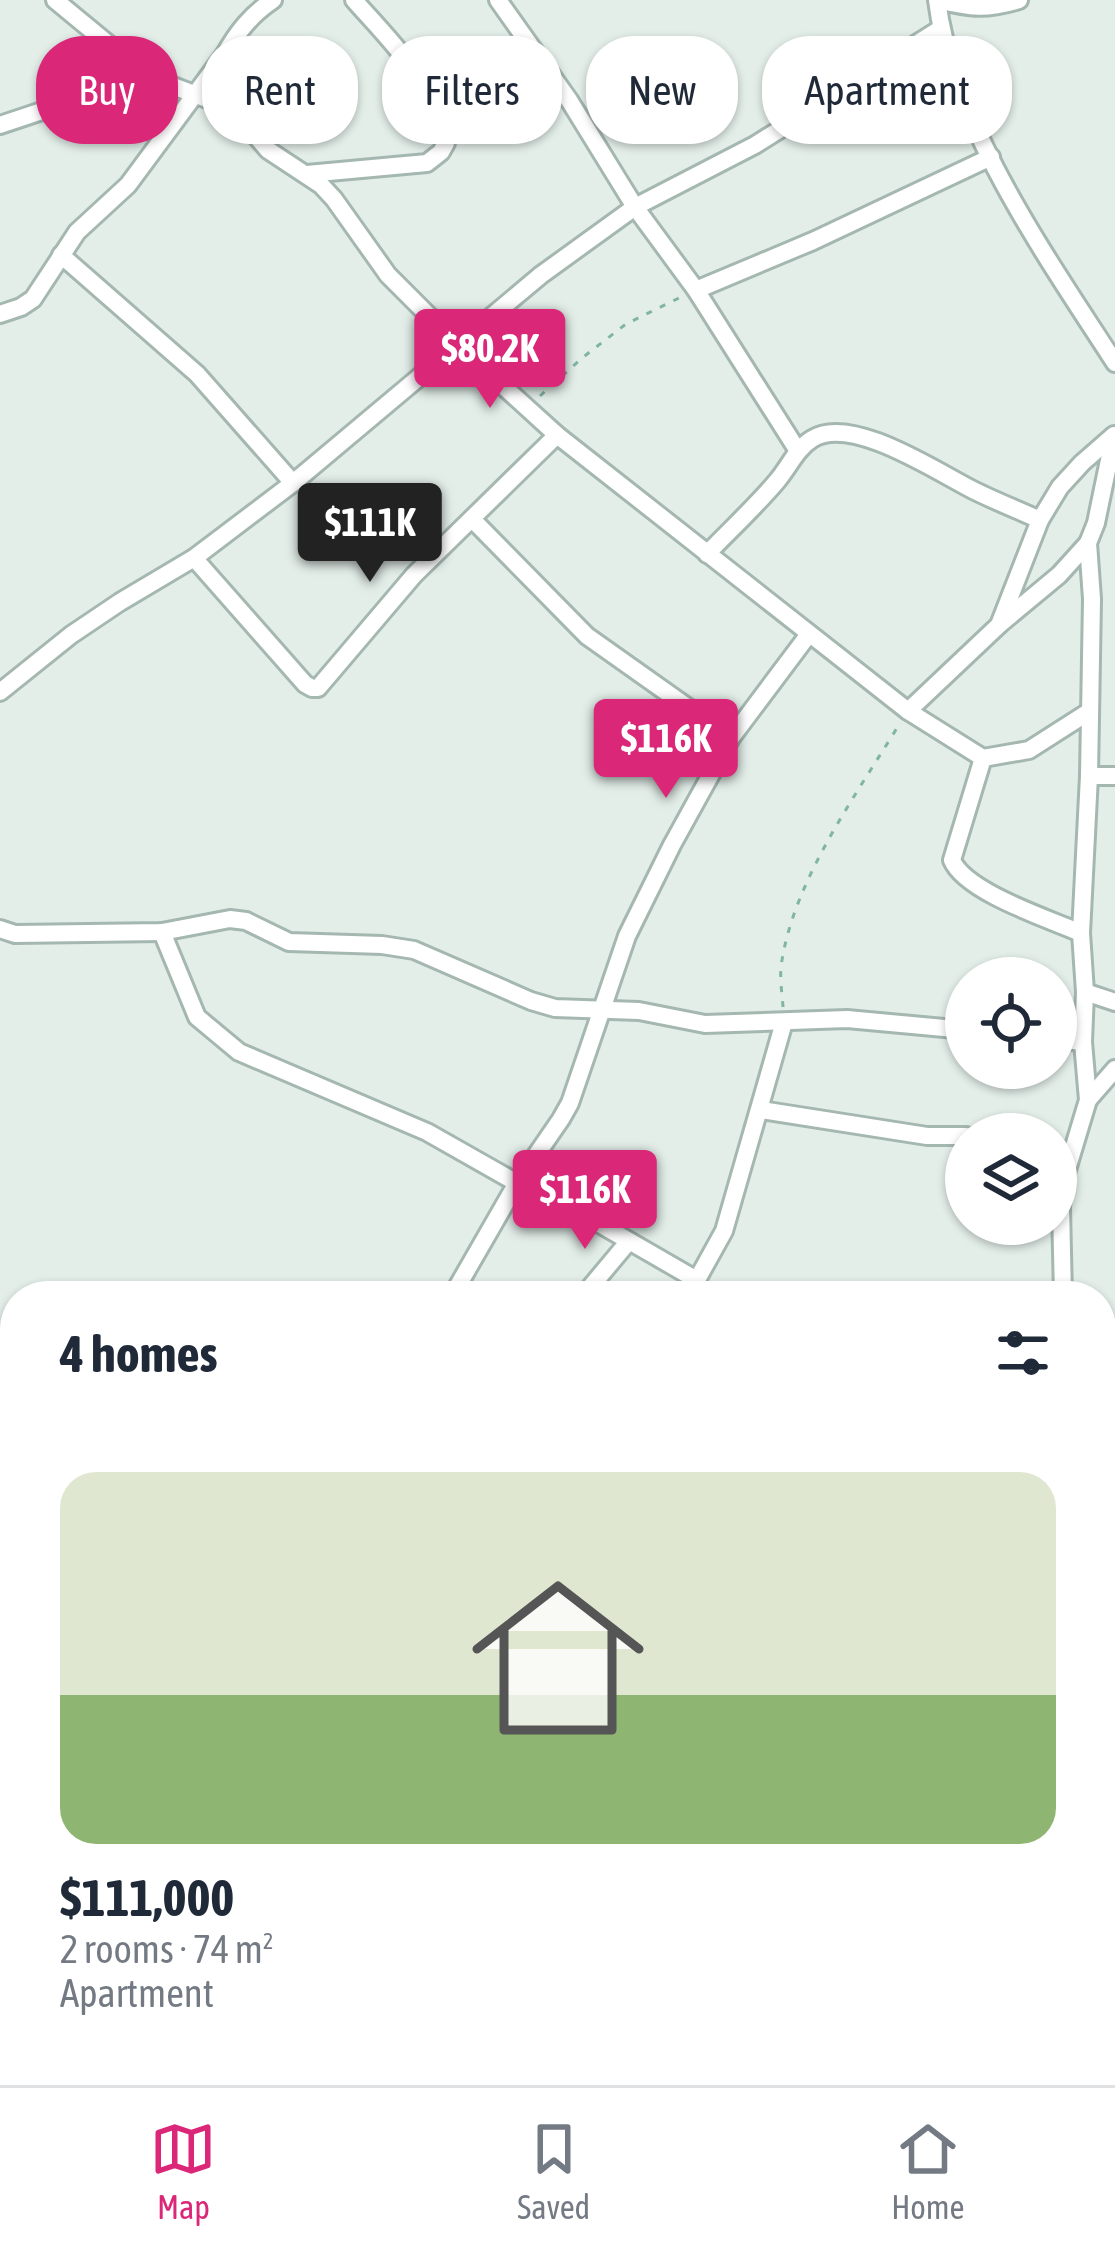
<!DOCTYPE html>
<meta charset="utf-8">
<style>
:root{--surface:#fff;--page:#f6f6f7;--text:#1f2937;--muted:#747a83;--line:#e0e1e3;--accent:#db2777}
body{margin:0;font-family:"Asap Condensed",sans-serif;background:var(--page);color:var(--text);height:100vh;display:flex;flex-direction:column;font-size:45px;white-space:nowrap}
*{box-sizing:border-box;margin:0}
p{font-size:39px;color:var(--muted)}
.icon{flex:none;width:66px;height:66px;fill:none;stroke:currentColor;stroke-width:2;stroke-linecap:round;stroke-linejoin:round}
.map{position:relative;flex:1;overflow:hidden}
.side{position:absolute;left:0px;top:1281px;width:1116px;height:804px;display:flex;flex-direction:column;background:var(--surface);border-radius:48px 48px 0 0;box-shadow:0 3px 9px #0004}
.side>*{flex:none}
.guide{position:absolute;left:36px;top:36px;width:1044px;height:108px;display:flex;gap:24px}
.buttons{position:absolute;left:945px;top:957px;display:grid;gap:24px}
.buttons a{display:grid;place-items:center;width:132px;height:132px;border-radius:50%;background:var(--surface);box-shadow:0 3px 9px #0004;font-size:60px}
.price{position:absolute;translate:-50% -102px;padding:0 27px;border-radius:12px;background:var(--accent);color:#fff;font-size:39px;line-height:78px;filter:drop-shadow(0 3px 6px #0008)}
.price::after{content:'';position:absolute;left:50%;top:72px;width:36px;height:27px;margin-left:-18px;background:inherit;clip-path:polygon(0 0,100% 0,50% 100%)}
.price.on{background:#222;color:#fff}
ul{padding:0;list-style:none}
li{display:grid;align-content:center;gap:24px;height:636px;padding:0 60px}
li span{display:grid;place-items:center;height:372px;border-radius:36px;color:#555}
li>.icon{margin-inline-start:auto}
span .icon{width:216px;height:216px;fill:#fffc;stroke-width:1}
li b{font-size:51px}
h2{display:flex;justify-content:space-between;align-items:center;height:144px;padding:0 60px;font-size:51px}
.pill{padding:0 42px;border-radius:48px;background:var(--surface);box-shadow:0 3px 9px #0004;font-size:42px;line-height:108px}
.pill.on{background:var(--accent);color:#fff}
.menu{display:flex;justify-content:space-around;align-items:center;height:168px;border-top:3px solid var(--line);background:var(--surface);font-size:33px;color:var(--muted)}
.menu a{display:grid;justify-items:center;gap:6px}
.menu .on{color:var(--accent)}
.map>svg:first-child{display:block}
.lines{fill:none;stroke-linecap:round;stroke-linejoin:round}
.minor-casing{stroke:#a5b7b1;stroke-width:22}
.path{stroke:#80b5a6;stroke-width:3;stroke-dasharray:6 9;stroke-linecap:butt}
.minor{stroke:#fff;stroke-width:16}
</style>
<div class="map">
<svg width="1115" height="2085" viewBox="0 0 1115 2085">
<rect width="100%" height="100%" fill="#e3eee9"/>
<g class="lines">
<defs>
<g id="minor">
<polyline points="55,0 147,76 233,109 268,150 321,185 334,199 388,275 459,346 557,435 908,711 983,758"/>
<polyline points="498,0 569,100 635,207 696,290 798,451"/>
<path d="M 937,0 C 952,124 1048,259 1115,363"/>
<path d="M 938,0 C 971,8 986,10 1019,0"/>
<polyline points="0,125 147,76"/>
<path d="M 307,174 L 427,163 L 441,152 L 446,143 C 437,85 391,42 354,0"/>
<polyline points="61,255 197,374 293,483"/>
<polyline points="696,290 813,241 991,157"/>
<path d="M 0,314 L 21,307 L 33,299 L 77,232 L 128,185 L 225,54 C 238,31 251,15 273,0"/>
<polyline points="472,519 587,636 731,738"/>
<path d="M 707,554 C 730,530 755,507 777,481 C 789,467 796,449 812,439 C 851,414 937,472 973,490 C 995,501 1018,510 1040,520"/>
<polyline points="194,558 305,684 312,688 318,688 414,575 557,435"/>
<polyline points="1000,624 1059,575 1088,543"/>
<polyline points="0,692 71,635 120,602 194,558 293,483 541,275 635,207 755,145 940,29"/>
<polyline points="908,711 999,625 1040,520 1060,487 1082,463 1114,435"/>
<polyline points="1089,776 1115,776"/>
<polyline points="0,929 15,934 162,932 230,919 246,921 289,942 382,945 414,950 531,1001 555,1008 639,1011 705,1024 847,1019 966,1030"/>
<polyline points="162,932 197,1017 239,1052 427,1132 517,1183 579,1212 695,1279"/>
<path d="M 1081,933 C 1049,919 965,892 952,860 L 983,758 L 1029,750 L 1090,711"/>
<polyline points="1085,992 1115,1002"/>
<polyline points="1056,1039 1083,1042"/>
<polyline points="1088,1100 1115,1069"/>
<polyline points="761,1110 927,1136 966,1136"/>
<polyline points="452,1296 517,1183 561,1119 570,1103 627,936 672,845 731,738 809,634"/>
<polyline points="583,1296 629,1241"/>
<polyline points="688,1296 724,1231 784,1022"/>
<polyline points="1063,1296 1061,1207 1063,1183 1088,1100 1083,1042 1085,992 1081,933 1089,776 1092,599 1088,543 1096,523 1114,436"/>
<polyline points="0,1371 15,1353"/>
<polyline points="1101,1402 1115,1401"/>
<polyline points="1101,1436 1115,1510"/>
<polyline points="1101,1606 1115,1616"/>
<polyline points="0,1845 15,1844"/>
<polyline points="0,2045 15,2049"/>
<polyline points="183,2070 329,2085"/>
<polyline points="805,2070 817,2085"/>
<polyline points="491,2085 498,2070"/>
<polyline points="885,2085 887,2070"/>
<polyline points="1032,2085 1040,2085"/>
<polyline points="1072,2085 1073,2070"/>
</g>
</defs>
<use href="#minor" class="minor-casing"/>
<g class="path">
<polyline points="540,396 582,358 626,324 683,296"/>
<path d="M 783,1007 C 782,992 779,975 782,960 C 796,876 857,794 900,723"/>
</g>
<use href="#minor" class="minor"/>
</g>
</svg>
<div class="buttons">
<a><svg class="icon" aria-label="locate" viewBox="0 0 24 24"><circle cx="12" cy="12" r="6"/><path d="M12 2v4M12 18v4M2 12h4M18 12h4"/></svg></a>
<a><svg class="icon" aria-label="layers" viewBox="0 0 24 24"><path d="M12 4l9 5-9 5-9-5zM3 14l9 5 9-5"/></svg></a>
</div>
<b class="price" style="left:490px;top:411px">$80.2K</b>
<b class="price on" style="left:370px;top:585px">$111K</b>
<b class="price" style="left:666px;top:801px">$116K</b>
<b class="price" style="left:585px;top:1252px">$116K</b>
<div class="guide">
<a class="pill on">Buy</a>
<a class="pill">Rent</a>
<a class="pill">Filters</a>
<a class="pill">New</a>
<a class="pill">Apartment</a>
</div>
<section class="side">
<h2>4 homes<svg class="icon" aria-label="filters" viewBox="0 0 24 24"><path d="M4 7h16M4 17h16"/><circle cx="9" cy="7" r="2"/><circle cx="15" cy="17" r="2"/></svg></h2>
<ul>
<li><span style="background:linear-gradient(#dfe7d0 60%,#8fb573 0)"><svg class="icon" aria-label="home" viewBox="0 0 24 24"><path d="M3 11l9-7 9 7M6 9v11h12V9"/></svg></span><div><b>$111,000</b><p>2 rooms · 74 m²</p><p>Apartment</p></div></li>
</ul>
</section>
</div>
<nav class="menu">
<a class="on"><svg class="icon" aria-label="map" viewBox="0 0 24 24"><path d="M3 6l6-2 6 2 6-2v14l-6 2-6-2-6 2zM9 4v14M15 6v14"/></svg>Map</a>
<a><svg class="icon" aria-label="saved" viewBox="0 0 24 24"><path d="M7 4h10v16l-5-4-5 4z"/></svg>Saved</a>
<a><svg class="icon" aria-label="home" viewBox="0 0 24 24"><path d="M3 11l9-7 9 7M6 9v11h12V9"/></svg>Home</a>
</nav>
